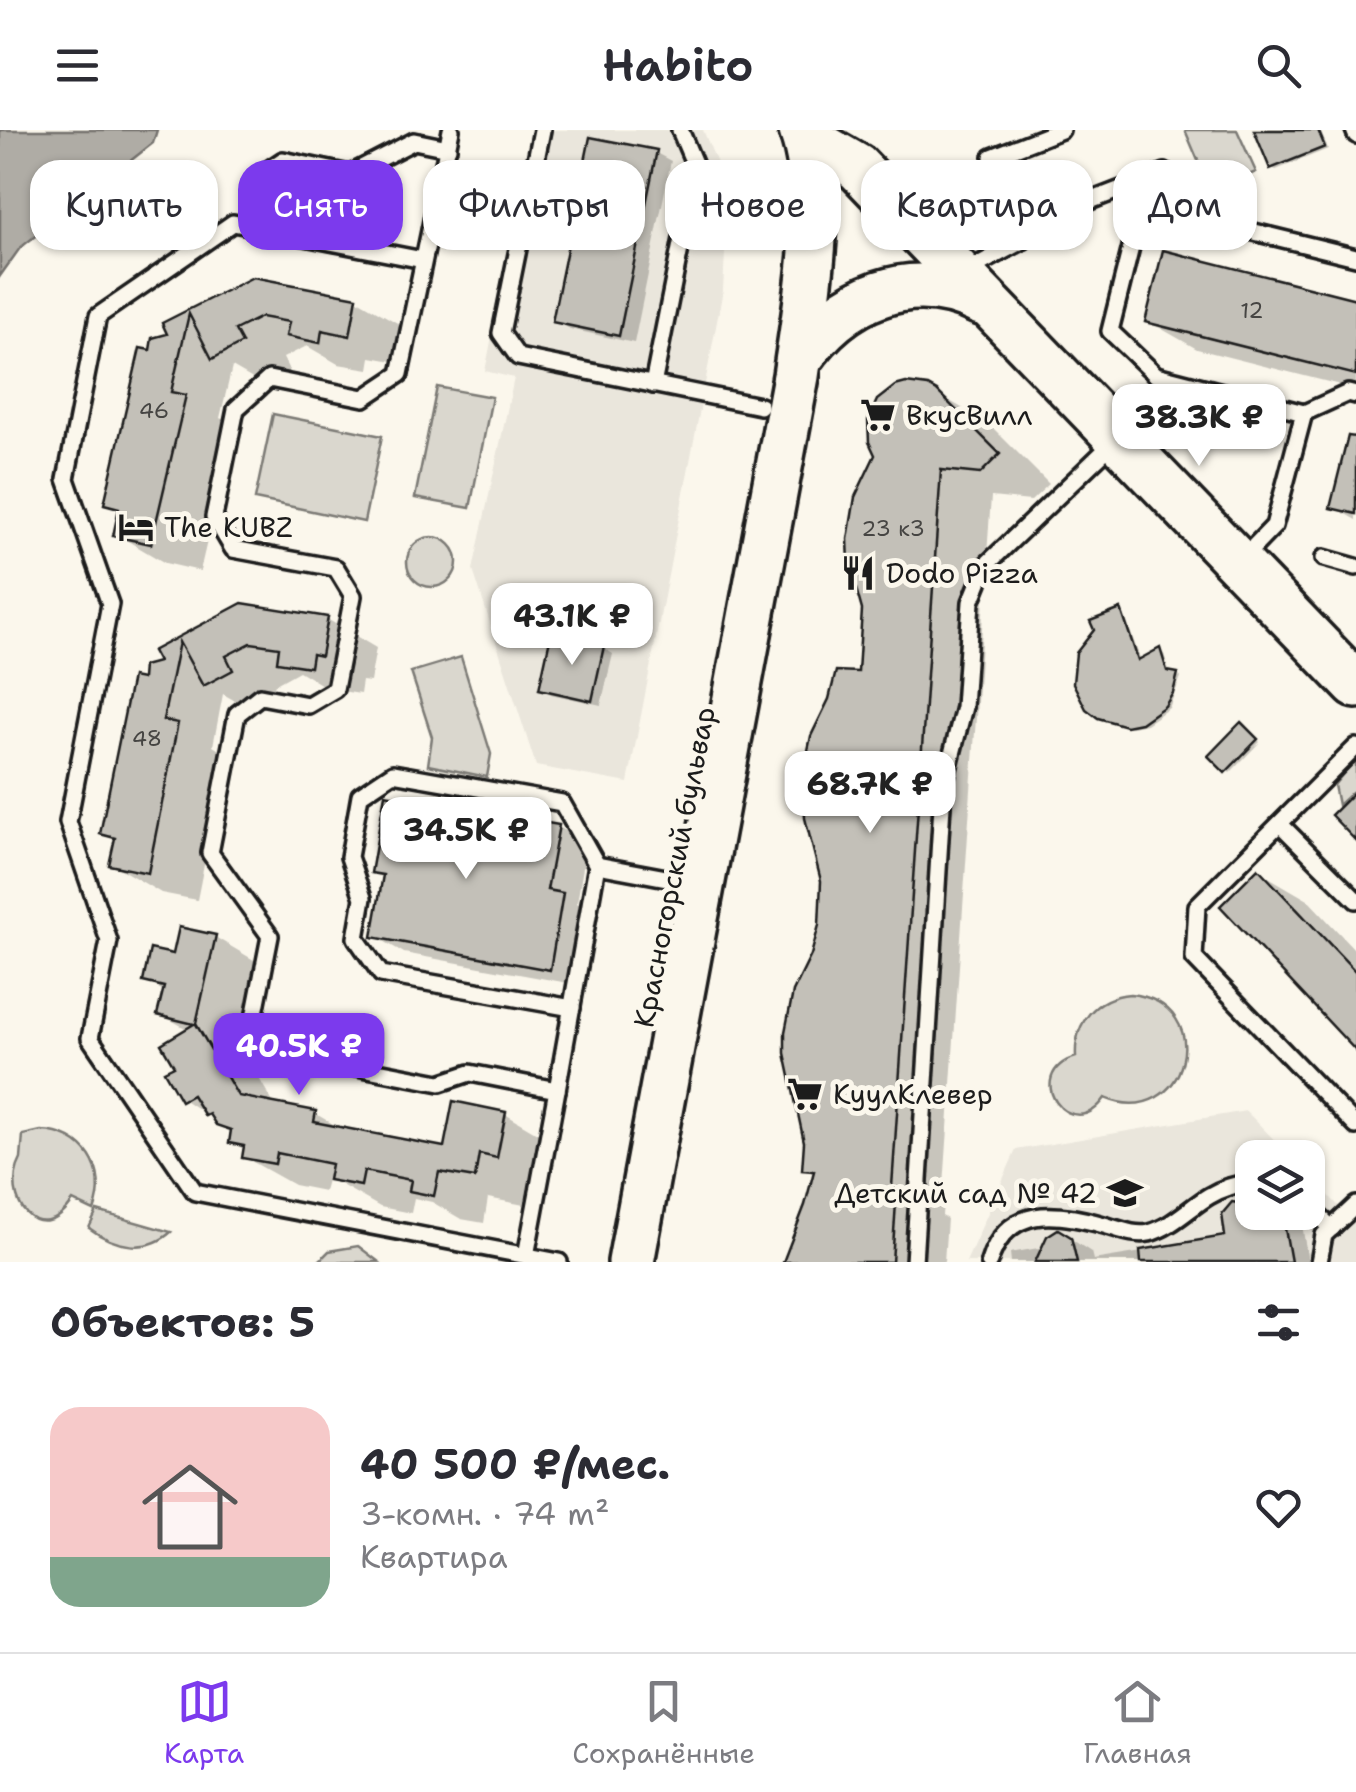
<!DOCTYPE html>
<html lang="ru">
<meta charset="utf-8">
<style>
:root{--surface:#fff;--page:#f7f7f7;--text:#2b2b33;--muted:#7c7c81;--line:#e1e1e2;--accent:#7c3aed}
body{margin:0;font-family:"Shantell Sans",sans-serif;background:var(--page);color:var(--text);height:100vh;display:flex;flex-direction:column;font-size:38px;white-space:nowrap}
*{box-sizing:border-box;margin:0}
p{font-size:32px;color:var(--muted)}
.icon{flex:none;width:55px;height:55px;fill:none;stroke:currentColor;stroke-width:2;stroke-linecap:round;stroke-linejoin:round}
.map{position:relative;height:1132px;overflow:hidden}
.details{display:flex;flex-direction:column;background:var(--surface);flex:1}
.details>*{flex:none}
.hud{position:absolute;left:30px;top:30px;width:1298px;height:90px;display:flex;gap:20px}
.tools{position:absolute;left:1235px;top:1010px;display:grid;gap:20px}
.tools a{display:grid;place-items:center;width:90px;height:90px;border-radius:20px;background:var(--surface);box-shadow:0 2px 8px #0004;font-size:50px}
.price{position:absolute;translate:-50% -85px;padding:0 22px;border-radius:20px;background:#fff;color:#222;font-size:32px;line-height:65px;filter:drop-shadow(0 2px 5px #0008)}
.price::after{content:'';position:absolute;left:50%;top:60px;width:30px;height:22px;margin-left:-15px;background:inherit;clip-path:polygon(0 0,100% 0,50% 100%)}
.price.selected{background:var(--accent);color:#fff}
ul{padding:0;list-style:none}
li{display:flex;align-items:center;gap:30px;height:250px;padding:0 50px}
li span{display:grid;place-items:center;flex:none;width:280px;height:200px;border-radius:30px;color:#555}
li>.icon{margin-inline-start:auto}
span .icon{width:120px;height:120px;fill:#fffc;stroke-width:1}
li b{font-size:42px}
h2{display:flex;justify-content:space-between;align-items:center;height:120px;padding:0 50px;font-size:42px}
.pill{padding:0 35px;border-radius:30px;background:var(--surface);box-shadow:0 2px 8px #0004;font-size:35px;line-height:90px}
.pill.selected{background:var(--accent);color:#fff}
header{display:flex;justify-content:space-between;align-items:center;height:130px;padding:0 50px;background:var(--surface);font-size:45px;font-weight:600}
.menu{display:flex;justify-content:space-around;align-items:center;height:140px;border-top:2px solid var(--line);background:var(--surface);font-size:28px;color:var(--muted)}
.menu a{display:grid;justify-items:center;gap:5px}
.menu .selected{color:var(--accent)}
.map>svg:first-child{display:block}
.built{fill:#eae6dc}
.green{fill:#dad7ce;stroke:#7b7a75;stroke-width:2.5}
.water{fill:#afaca5;stroke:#74726e;stroke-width:2.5}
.shadow{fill:#0003}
.building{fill:#c3c0b8;stroke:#1c1c1c;stroke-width:2.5}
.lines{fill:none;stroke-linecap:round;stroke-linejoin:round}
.lane-casing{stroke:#1c1c1c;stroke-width:22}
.secondary-casing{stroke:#1c1c1c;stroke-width:52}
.lane{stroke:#fbf7ec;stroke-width:15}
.secondary{stroke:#fbf7ec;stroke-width:45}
.labels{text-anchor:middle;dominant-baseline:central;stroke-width:10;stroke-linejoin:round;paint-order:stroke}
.number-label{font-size:22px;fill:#464543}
.poi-label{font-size:28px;fill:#1c1c1c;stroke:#fbf7ec;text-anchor:start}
.street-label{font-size:28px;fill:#1c1c1c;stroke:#fbf7ec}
</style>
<header><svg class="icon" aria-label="menu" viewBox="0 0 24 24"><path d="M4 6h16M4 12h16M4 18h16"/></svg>Habito<svg class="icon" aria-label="search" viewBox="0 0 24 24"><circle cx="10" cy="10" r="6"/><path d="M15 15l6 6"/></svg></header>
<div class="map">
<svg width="1356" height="1132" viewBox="0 0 1356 1132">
<rect width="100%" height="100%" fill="#fbf7ec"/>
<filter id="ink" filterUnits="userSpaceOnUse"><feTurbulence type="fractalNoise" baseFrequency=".01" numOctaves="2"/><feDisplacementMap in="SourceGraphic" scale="20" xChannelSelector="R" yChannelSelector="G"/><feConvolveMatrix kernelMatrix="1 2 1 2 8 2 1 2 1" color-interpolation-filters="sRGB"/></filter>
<g filter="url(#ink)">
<g class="built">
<polygon points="534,0 703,0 719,38 725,122 723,160 628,653 536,636 473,440 514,248 485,241"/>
<polygon points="1246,981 1291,1027 1252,1028 1252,1082 1308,1082 1308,1044 1356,1094 1356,1132 966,1132 1016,1020"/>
</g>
<g class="green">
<polygon points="1185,0 1237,0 1256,42 1211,61"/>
<polygon points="437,257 492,267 470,378 415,368"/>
<polygon points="273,284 382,306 364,392 255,369"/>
<circle cx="432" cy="432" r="25"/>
<polygon points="461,527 491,624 487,647 428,635 432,607 411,542"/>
<polygon points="1356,628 1356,666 1352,662 1338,675 1334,655"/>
<path d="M 1130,864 C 1221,873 1187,1002 1105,968 C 1071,1017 1019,944 1076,927 C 1074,892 1096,867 1130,864 Z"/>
<path d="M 41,1001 C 84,1002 110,1040 94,1081 L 73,1071 C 40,1121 0,1069 21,1029 L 23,1005 Z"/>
<path d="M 97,1081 L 104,1083 L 171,1102 C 147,1124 114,1117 89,1098 Z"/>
<polygon points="358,1116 379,1132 318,1132 329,1121"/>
</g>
<polygon class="water" points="0,0 157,0 153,13 20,118 0,146"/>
<g class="shadow">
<polygon points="1256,0 1320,0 1328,19 1276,40 1272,38"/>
<polygon points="656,23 671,31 634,213 570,199 555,190"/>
<polygon points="253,149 356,169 406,198 399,232 371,227 369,239 338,234 307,216 283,228 290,242 263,255 232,237 220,288 234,296 200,441 165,433 116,404 121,381 107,373 152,223 171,206 165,194"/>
<polygon points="1356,171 1356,259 1197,219 1148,191"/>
<polygon points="936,263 988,293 1049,354 1031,371 991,367 942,1086 947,1089 944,1132 787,1132 815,1045 805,1039 813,826 822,795 860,545"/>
<polygon points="1356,308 1356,390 1333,377"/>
<polygon points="242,475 327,489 376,518 370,552 362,551 360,564 329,559 299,541 274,555 281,568 255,582 223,564 213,616 226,624 197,770 161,763 112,734 117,711 103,703 144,552 162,534 155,522"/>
<polygon points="1120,482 1124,484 1141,531 1160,521 1164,524 1170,544 1181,547 1169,578 1146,594 1132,597 1104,589"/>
<polygon points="603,518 613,524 601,575 551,564 542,558"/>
<polygon points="1245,597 1260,612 1230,643 1226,640"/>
<polygon points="558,697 587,714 577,773 592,782 579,855 404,823 375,806 385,748 373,742"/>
<polygon points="1258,741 1308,770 1356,821 1356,918"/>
<polygon points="215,807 264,836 245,924 275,976 316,984 343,1000 446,1020 505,984 554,1013 546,1054 529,1051 524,1075 488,1068 484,1093 461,1089 432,1072 414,1068 411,1083 380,1077 336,1052 327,1050 324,1061 294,1055 244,1027 246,1020 231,1012 233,1002 183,969 177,937 189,900 160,884 165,862 146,851 174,827"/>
<polygon points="1242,1076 1258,1086 1282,1082 1302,1094 1308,1132 1011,1132 1010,1123 1044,1117 1060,1102 1091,1122 1093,1130 1228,1108"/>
</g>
<g class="building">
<polygon points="1254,0 1318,0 1325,17 1270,39"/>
<polygon points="590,7 657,20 619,206 552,192"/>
<polygon points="1163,120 1356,169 1356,245 1145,192"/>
<polygon points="253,147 357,167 350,206 322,200 320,213 286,206 289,192 261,187 235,200 242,213 212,229 189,184 171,262 186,265 151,414 113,406 119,378 104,374 140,218 150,220 152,208 167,204 162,193"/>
<polygon points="906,253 928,256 937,261 1000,324 980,344 941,340 892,1057 897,1058 892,1132 783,1132 805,1075 814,1041 802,1040 804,1012 785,923 785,902 793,862 811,825 819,795 821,751 805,688 803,645 811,606 829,569 836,541 858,542 862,480 849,433 848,409 855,367 875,325 869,312 868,290 877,270 895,256"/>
<polygon points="1348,306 1356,307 1356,384 1330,378"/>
<polygon points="242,473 328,487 321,526 312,524 310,537 277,532 279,517 251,513 226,526 233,540 203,556 179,512 163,590 178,593 148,743 109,735 115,708 100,704 132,547 142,549 143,536 158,532 152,521"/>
<polygon points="1121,479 1138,530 1160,518 1167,541 1178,543 1173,563 1165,576 1141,593 1126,596 1098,588 1086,579 1073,553 1076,523 1094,500 1090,491"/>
<polygon points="551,504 604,516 592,571 539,559"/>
<polygon points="1241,592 1258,609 1225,643 1208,626"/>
<polygon points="1356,660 1356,711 1331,685"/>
<polygon points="385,664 559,695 547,760 563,763 550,840 372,807 383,745 371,743"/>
<polygon points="1258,738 1356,842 1356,921 1220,776"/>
<polygon points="179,797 216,805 196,894 238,966 316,981 314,992 444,1017 453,971 506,982 497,1028 479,1024 475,1048 439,1042 434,1066 409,1061 411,1050 364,1041 361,1056 328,1050 331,1034 277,1023 275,1034 242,1028 244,1016 229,1013 231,1000 216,995 209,984 205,986 192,965 181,971 164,941 174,936 161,914 194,894 157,885 164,857 143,852 150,819 173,824"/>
<polygon points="1232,1072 1243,1074 1254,1084 1282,1082 1291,1132 1141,1132 1140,1120 1225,1106 1222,1084"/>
<polygon points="1058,1099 1071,1107 1077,1132 1035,1132 1047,1106"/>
</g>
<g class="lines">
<defs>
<g id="lane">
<polyline points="451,0 400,244 364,268 269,249 236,279 214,387 233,419 336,438 353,466 335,559 308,575 260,566 237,584 210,723 270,806 255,883 279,922 440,953 470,943 557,960 526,1126"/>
<polyline points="542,0 501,203 518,227 760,276"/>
<polyline points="1354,0 1356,5"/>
<polyline points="252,97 262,44 283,30 350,44 414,11 448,18"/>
<polyline points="1020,98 1165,42"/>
<polyline points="423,130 233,93 98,186 66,349 110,474 68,692 109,811 90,908 195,1062 559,1132"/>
<polyline points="965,142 1024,110 992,27 1061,0"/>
<polyline points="653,255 696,38 680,0"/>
<polyline points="1304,283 1348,263 1356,265"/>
<polyline points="1324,428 1356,437"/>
<polyline points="1241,430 1274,396 1304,283 1156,245 1110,201 1134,105 1173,82 1356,127"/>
<polyline points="1356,617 1197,776 1194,828 1356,996"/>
<polyline points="1280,694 1356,770"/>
<polyline points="572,878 381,844 356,808 363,768 349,727 360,665 393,643 562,673 597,735"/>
<polyline points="557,960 597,735 672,749"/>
<polyline points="1308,1076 1332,1098"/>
<polyline points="914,1132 943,659 964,577 971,472 986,435 1114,312"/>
<path d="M 989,1132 C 1007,1074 1057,1082 1104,1095 C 1119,1099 1134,1106 1149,1103 C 1172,1097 1189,1078 1209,1066 C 1222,1058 1237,1054 1252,1052"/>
<polyline points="1319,1132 1324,1105 1356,1075"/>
</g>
<g id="secondary">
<polyline points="805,7 857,37 1356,555"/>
<path d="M 799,229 C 842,167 910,137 981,172"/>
<path d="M 631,1132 L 796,246 C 806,175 827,68 802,0"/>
</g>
</defs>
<use href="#lane" class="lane-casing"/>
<use href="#secondary" class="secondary-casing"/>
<use href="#lane" class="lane"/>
<use href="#secondary" class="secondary"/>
</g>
</g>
<defs>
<symbol id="supermarket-bare" viewBox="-9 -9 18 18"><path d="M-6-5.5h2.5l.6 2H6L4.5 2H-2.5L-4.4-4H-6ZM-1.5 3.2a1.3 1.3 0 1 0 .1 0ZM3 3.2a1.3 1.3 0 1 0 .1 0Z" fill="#1c1c1c" stroke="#fbf7ec" stroke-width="2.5" paint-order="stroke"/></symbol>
<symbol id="hotel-bare" viewBox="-9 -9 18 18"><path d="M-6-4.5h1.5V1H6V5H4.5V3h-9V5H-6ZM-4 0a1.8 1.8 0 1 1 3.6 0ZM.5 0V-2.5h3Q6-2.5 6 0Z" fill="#1c1c1c" stroke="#fbf7ec" stroke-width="2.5" paint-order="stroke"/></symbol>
<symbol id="restaurant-bare" viewBox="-9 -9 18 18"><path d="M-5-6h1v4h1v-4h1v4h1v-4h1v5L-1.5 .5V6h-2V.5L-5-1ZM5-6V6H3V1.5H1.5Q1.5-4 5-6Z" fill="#1c1c1c" stroke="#fbf7ec" stroke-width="2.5" paint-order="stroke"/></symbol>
<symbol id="school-bare" viewBox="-9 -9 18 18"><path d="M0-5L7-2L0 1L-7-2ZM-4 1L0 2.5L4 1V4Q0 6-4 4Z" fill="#1c1c1c" stroke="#fbf7ec" stroke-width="2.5" paint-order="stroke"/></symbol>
</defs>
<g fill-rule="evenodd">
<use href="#supermarket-bare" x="853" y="260" width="50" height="50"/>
<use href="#hotel-bare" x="111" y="372" width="50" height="50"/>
<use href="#restaurant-bare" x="833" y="418" width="50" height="50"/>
<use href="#supermarket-bare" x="780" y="939" width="50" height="50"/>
<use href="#school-bare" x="1100" y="1038" width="50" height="50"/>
</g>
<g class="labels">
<g class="number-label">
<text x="1252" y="180">12</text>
<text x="154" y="280">46</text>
<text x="893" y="398">23 к3</text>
<text x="147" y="608">48</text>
</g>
<g class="poi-label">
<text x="906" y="285">ВкусВилл</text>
<text x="164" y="397">The KUBZ</text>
<text x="886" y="443">Dodo Pizza</text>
<text x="833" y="964">КуулКлевер</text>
<text x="1097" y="1063" text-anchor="end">Детский сад № 42</text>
</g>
<g class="street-label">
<text transform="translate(674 737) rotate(-79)">Красногорский бульвар</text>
</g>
</g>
</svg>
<div class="tools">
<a><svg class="icon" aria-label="layers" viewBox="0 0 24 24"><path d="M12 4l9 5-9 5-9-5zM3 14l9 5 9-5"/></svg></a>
</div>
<b class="price" style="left:1199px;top:339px">38.3K ₽</b>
<b class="price" style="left:572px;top:538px">43.1K ₽</b>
<b class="price" style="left:870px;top:706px">68.7K ₽</b>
<b class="price" style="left:466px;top:752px">34.5K ₽</b>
<b class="price selected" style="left:299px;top:968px">40.5K ₽</b>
<div class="hud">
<a class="pill">Купить</a>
<a class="pill selected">Снять</a>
<a class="pill">Фильтры</a>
<a class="pill">Новое</a>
<a class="pill">Квартира</a>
<a class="pill">Дом</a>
</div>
</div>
<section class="details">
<h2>Объектов: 5<svg class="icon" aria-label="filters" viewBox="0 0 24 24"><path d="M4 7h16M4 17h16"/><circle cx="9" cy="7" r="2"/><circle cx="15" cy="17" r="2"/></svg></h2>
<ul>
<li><span style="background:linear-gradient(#f6c9c9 75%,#7fa58c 0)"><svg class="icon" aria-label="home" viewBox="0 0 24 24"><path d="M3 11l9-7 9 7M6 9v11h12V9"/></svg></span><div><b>40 500 ₽/мес.</b><p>3-комн. · 74 m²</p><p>Квартира</p></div><svg class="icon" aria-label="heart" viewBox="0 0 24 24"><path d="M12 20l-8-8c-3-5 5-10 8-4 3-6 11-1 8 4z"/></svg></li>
</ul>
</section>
<nav class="menu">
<a class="selected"><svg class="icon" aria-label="map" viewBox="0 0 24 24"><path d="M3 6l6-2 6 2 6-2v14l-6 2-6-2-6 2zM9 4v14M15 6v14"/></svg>Карта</a>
<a><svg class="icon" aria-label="saved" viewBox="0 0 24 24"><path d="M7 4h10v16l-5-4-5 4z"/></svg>Сохранённые</a>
<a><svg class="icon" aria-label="home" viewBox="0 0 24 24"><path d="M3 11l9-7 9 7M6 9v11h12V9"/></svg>Главная</a>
</nav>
